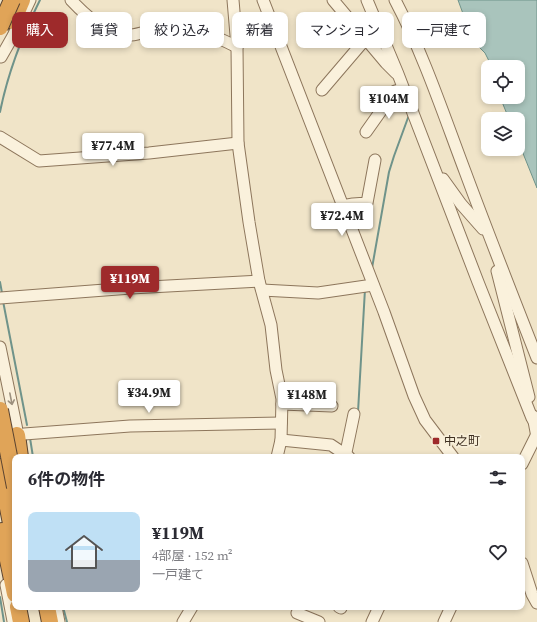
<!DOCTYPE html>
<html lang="ja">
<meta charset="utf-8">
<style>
:root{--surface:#fff;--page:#f2f2f3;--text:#2b2b33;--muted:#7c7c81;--accent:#9e2a2b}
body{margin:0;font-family:"Source Serif 4","Noto Sans JP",serif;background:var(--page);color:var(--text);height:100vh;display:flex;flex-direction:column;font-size:15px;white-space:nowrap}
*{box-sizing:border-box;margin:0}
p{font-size:13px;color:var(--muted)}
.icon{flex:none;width:22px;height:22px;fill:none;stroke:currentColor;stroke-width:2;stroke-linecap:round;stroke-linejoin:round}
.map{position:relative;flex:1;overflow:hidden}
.panel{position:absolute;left:12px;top:454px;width:513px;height:156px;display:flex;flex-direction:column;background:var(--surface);border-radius:8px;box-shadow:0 2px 6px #0003}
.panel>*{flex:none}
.guide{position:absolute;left:12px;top:12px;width:513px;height:36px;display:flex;gap:8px}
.controls{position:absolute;left:481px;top:60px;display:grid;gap:8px}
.controls a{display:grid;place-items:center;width:44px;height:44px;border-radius:8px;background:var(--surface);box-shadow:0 2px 6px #0003;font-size:20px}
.price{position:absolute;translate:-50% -34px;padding:0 9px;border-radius:4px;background:#fff;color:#222;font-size:13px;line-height:26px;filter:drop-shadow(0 1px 2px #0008)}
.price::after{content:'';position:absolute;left:50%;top:24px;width:12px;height:9px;margin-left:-6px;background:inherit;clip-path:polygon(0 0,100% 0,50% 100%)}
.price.on{background:var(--accent);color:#fff}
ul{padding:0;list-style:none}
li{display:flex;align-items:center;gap:12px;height:100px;padding:0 16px}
li span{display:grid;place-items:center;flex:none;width:112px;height:80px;border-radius:8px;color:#555}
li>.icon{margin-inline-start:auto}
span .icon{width:48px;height:48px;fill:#fffc;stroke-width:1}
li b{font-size:17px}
h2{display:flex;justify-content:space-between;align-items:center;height:48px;padding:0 16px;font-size:17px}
.chip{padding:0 14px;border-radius:8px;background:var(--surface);box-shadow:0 2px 6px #0003;font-size:14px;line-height:36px}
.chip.on{background:var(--accent);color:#fff}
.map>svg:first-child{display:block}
.water{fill:#a9c4bc;stroke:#6f938a}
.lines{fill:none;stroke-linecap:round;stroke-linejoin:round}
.stream{stroke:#6f938a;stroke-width:2}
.minor-casing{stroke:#8d765c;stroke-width:13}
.highway-casing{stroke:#5b4430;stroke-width:18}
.minor{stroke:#faf1dc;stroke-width:11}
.highway{stroke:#e0a458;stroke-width:16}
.highway-bridge-casing{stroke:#5b4430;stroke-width:18;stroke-linecap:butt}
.highway-bridge{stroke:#e0a458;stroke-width:16}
.oneway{stroke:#9c907e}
.poi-dot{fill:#9e2a2b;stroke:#f7eed8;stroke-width:1.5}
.labels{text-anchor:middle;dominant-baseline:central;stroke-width:3.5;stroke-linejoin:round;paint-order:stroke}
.poi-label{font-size:12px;fill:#3d2e20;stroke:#f7eed8;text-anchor:start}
</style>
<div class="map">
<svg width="537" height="622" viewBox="0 0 537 622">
<rect width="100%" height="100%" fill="#f0e4c8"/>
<polygon class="water" points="458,0 537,0 537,188 518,141 518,119 509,119 500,97 518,97 518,67 492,67 485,53 473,41"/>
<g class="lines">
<g class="stream">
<path d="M 0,112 C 8,72 22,36 40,0"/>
<polyline points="372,268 389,172 394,156 409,115"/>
<polyline points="0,282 2,293"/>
<polyline points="3,301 27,425"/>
<polyline points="358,412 365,289"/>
<polyline points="30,438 33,457"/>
<polyline points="0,597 4,622"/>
<polyline points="63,607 67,622"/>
</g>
<defs>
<g id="minor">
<path d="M 71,0 C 85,15 108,37 131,35 C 142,34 152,28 164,28 C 177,28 194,29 206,33 C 217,37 227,42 237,47"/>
<polyline points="233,0 237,47 238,143 249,222 259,281 271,325 276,370 282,399 281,440 277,457"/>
<polyline points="263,0 384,312 414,396 425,420 453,457"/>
<polyline points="333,0 386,63 396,73"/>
<polyline points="367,0 398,74 478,282 532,418 535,423"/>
<path d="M 395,0 C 424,55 444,116 466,174 C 489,236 513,297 537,358"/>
<polyline points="1,57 13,36 30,0"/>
<polyline points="322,90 363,42 364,37"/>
<polyline points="366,132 395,91 403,89"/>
<polyline points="0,137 39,161 149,153 238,143"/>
<polyline points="443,179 461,204 483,229 485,229"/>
<polyline points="342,206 353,204 367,203 375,160"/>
<polyline points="497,271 529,397"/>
<polyline points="262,290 318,293 373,285"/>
<polyline points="0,298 131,288 259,281"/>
<polyline points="0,347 19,440"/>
<polyline points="282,404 332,406"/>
<polyline points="533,416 537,437"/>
<polyline points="11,435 130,426 281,423"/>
<polyline points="281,440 331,445 349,457"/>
<polyline points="345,457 354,414"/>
<polyline points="522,464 536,436"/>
<polyline points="522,563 532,594 537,603"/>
<polyline points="6,585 13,621"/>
<polyline points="56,607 59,622"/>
<polyline points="339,607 341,608"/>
<polyline points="297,613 319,622"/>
<polyline points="183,622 192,607"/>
<polyline points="372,622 379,607"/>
<polyline points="444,622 451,607"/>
</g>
<g id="highway">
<polyline points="13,21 22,0"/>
<polyline points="17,435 20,457"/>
<polyline points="0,467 15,544"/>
<polyline points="2,531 15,594"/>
<polyline points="18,607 21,622"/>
<polyline points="47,607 50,622"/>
</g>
</defs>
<use href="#minor" class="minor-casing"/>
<use href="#highway" class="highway-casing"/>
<use href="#minor" class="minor"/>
<use href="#highway" class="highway"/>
<defs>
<g id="highway-bridge">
<polyline points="0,27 12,0"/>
<polyline points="0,410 15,487"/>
</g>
</defs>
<use href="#highway-bridge" class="highway-bridge-casing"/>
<use href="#highway-bridge" class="highway-bridge"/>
</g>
<defs><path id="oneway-shaft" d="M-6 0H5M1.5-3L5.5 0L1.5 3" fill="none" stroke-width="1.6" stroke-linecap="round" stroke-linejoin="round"/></defs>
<use class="oneway" href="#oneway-shaft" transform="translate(11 399) rotate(79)"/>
<rect class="poi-dot" x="432" y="437" width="8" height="8" rx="2"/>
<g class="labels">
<g class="poi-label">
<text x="444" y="441">中之町</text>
</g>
</g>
</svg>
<div class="controls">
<a><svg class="icon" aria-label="locate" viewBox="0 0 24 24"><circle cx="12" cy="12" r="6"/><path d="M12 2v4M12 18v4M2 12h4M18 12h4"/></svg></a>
<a><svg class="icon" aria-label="layers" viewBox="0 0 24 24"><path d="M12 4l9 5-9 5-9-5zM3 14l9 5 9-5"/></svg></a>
</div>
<b class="price" style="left:389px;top:120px">¥104M</b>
<b class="price" style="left:113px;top:167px">¥77.4M</b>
<b class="price" style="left:342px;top:237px">¥72.4M</b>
<b class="price on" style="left:130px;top:300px">¥119M</b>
<b class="price" style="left:149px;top:414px">¥34.9M</b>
<b class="price" style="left:307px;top:416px">¥148M</b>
<div class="guide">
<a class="chip on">購入</a>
<a class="chip">賃貸</a>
<a class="chip">絞り込み</a>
<a class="chip">新着</a>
<a class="chip">マンション</a>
<a class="chip">一戸建て</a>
</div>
<section class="panel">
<h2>6件の物件<svg class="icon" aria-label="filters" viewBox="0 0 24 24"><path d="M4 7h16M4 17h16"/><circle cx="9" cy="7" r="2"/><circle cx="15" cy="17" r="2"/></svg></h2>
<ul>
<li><span style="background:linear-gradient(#bfe0f5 60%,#9aa5b1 0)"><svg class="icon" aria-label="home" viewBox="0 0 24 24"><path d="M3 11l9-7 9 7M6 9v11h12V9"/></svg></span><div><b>¥119M</b><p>4部屋 · 152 m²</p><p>一戸建て</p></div><svg class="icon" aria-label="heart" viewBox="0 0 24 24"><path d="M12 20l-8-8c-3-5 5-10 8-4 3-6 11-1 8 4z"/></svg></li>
</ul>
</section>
</div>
